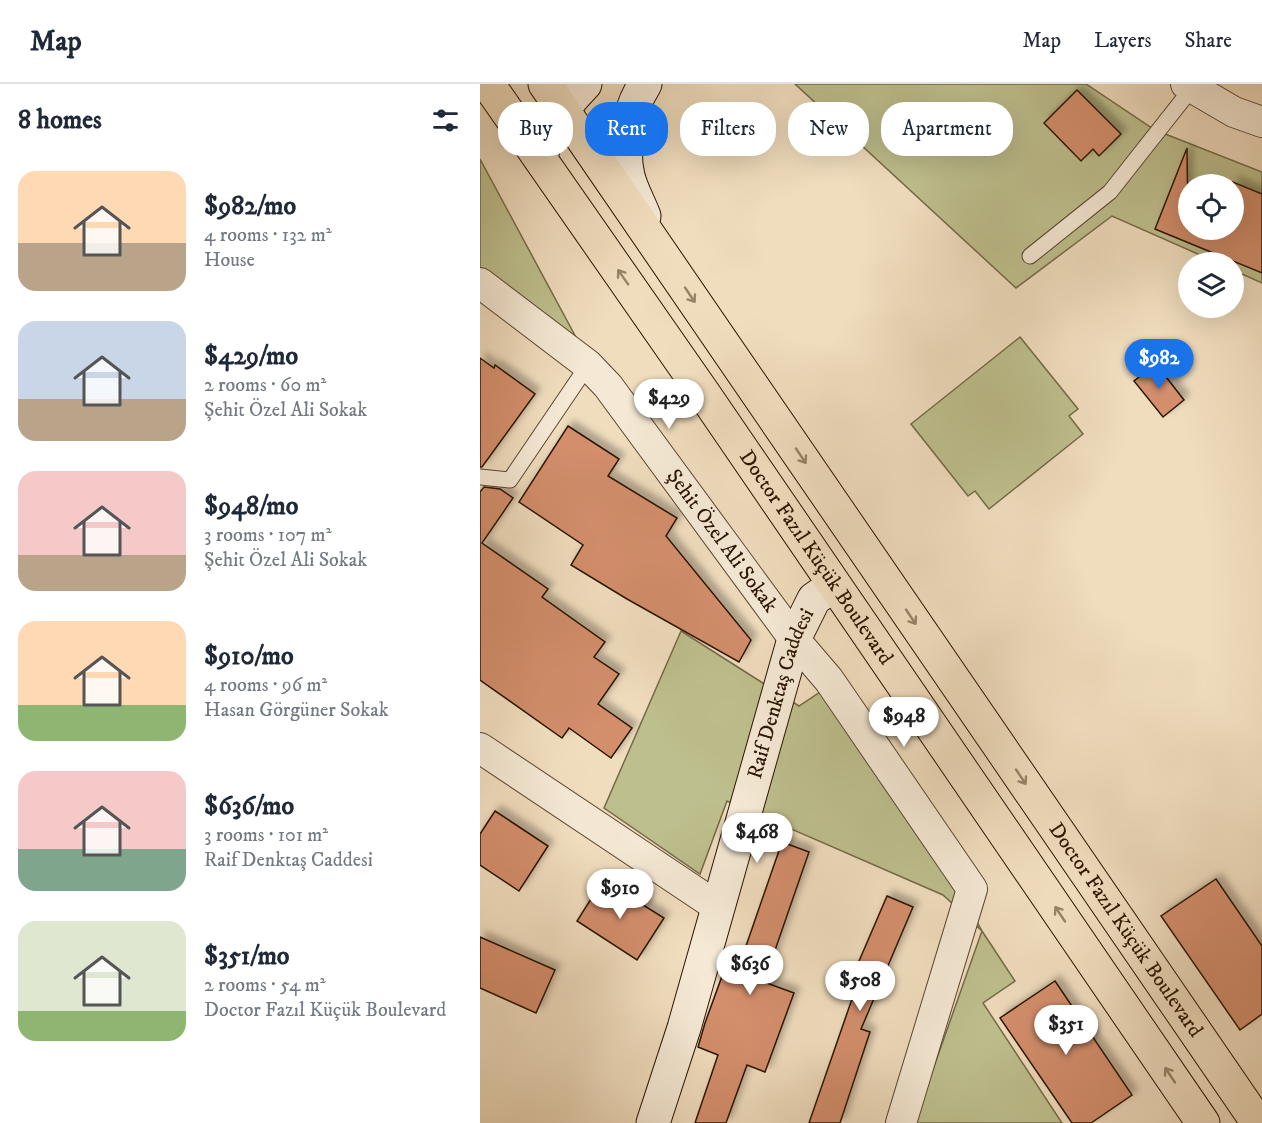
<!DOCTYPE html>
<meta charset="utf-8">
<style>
:root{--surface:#fff;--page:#f6f6f7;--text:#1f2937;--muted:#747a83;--line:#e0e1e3;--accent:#1a73e8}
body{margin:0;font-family:"IM FELL DW Pica",serif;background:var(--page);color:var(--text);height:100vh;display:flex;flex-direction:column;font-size:22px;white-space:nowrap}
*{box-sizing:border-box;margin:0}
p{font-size:20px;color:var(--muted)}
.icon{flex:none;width:33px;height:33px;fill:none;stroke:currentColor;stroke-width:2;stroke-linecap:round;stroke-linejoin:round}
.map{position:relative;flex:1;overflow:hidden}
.panel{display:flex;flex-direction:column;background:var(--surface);width:480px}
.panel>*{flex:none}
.banner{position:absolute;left:18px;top:18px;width:570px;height:54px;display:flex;gap:12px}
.buttons{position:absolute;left:698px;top:90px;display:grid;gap:12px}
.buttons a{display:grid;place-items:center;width:66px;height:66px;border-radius:50%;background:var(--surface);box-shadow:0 6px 24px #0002;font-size:30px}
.price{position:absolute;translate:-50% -51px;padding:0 14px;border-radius:21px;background:#fff;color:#222;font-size:20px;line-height:39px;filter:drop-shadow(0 2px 3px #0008)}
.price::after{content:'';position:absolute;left:50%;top:36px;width:18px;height:14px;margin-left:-9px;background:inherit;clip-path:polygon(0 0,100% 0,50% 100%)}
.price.current{background:var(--accent);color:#fff}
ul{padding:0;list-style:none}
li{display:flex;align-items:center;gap:18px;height:150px;padding:0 18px}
li span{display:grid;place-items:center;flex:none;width:168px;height:120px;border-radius:18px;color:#555}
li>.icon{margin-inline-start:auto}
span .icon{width:72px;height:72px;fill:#fffc;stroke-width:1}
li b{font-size:26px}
h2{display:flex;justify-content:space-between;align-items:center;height:72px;padding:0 18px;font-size:26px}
.chip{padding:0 21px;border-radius:24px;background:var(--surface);box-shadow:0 6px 24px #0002;font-size:21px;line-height:54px}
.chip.current{background:var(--accent);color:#fff}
header{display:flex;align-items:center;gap:36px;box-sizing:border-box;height:84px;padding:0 30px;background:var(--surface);border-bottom:2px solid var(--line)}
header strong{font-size:28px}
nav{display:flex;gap:33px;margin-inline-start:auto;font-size:21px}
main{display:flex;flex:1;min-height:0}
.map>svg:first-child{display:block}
.green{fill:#bebf8e;stroke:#746a47;stroke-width:1.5;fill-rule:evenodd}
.building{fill:#d38e6c;stroke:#2b1400;stroke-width:1.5;filter:url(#shadow)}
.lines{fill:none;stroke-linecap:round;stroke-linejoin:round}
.lane-casing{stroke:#5c4630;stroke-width:17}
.street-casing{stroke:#5c4630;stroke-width:32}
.secondary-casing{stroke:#2b1400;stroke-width:35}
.highway-casing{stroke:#2b1400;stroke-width:35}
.lane{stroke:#f5e9d5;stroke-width:15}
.street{stroke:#f5e9d5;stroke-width:30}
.secondary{stroke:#f5e9d5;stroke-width:33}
.highway{stroke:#f0ddbe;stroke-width:33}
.oneway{stroke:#978368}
.labels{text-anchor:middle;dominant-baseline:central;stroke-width:5;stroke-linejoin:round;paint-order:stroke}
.street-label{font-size:21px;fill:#2b1400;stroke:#f5e9d5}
</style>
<header>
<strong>Map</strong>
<nav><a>Map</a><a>Layers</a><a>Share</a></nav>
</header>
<main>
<section class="panel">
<h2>8 homes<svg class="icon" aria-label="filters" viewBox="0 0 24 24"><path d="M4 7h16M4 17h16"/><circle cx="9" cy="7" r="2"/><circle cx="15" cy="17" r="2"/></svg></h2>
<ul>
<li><span style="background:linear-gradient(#ffd9b3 60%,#b9a48a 0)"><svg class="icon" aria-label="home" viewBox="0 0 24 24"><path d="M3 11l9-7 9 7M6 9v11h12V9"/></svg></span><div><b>$982/mo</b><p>4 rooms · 132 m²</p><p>House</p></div></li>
<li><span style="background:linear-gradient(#c9d6e8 65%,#b9a48a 0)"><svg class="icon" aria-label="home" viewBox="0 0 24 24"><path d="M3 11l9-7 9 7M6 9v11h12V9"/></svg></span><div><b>$429/mo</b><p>2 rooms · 60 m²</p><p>Şehit Özel Ali Sokak</p></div></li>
<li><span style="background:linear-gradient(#f6c9c9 70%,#b9a48a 0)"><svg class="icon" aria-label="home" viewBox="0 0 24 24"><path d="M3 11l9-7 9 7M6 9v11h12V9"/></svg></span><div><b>$948/mo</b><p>3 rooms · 107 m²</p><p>Şehit Özel Ali Sokak</p></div></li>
<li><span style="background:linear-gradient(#ffd9b3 70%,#8fb573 0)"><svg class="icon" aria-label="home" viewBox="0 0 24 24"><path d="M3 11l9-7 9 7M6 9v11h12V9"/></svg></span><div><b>$910/mo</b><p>4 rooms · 96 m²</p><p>Hasan Görgüner Sokak</p></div></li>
<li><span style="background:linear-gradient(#f6c9c9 65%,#7fa58c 0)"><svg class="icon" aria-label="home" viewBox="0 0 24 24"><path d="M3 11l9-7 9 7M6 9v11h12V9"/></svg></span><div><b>$636/mo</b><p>3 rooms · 101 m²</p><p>Raif Denktaş Caddesi</p></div></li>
<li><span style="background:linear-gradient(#dfe7d0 75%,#8fb573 0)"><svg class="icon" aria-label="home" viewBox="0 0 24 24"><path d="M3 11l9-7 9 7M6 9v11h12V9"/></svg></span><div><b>$351/mo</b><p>2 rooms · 54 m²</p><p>Doctor Fazıl Küçük Boulevard</p></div></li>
</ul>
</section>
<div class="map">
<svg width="782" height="1039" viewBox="0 0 782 1039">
<defs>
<filter id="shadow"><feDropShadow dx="5.5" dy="-5.5" stdDeviation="3" flood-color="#0004"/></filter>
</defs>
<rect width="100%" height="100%" fill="#f0ddbe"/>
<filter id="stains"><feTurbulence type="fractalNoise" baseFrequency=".00333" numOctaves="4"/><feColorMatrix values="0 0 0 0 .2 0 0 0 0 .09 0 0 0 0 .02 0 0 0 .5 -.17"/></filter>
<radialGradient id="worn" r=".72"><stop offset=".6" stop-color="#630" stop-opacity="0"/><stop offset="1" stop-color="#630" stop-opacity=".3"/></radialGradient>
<g class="green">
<path d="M 315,0 L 606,0 L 675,46 L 782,88 L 782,199 L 753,186 L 753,178 L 736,178 L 632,132 L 536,204 ZM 708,100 L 753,100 L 753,146 L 708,146 Z"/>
<polygon points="0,75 98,257 0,185"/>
<polygon points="540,253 598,325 589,332 603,350 509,425 495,407 488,412 431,340"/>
<polygon points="201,547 319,622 364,592 502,847 535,897 503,919 582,1039 434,1039 502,847 463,811 247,717 220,790 124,724"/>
</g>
<g class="building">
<polygon points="597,6 641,50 619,72 613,65 601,77 564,39"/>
<polygon points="707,64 708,146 753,146 753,98 782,110 782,189 675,145"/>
<polygon points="0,274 14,284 15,281 55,310 2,383 0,383"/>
<polygon points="676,280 704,316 683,333 654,297"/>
<polygon points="88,342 139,375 128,392 197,434 186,452 271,556 259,578 147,515 91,481 103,461 39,418"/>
<polygon points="4,403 20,405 33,414 2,459 68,505 62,513 125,558 114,573 139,590 118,620 152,644 131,674 89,644 82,654 0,596 0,408"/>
<polygon points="15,727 68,762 39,807 0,781 0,750"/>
<polygon points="302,758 329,768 284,898 314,909 285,988 267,981 246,1039 215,1039 238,971 218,963 225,939 245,884 257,888"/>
<polygon points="736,795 782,862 782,930 760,946 681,832"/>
<polygon points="123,796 184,834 157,876 97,837"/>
<polygon points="407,812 433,823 381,945 390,948 360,1039 329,1039 372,915 364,912"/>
<polygon points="0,853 75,886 56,929 0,904"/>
<polygon points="575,897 652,1011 611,1039 592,1039 520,934"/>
</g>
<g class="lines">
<defs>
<g id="lane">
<polyline points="550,172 630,108 712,4"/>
<polyline points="0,393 30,396 108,281"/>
</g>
<g id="street">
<polyline points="706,0 754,28 782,38"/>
<path id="s1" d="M 0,199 L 108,281 L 128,302 L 314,555 L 349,596 L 492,805 L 421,1039"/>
<polyline points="0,664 238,823"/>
</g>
<g id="secondary">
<path d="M 60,74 C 72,38 79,27 105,0"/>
<path d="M 164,132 C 159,119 151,105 148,92 C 141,62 149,25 165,0"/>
<path id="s2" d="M 173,1039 L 204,944 L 314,555 L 334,515 L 354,501"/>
</g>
<g id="highway">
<path id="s3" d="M 8,0 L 224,310 L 723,1039"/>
<path id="s4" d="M 65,0 L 778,1039"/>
</g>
</defs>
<use href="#lane" class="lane-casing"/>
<use href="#street" class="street-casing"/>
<use href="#secondary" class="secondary-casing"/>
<use href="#highway" class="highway-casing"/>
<use href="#lane" class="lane"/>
<use href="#street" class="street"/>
<use href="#secondary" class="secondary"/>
<use href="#highway" class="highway"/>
</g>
<defs><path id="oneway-shaft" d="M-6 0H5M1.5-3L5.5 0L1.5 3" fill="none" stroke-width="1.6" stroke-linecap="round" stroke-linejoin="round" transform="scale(1.5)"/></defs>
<g class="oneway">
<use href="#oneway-shaft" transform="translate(143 193) rotate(-125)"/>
<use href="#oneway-shaft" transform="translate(210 211) rotate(56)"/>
<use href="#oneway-shaft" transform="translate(321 372) rotate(56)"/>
<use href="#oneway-shaft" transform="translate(431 533) rotate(56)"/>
<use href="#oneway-shaft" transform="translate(541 693) rotate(56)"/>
<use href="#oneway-shaft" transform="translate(580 830) rotate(-124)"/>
<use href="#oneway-shaft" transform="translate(690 991) rotate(-124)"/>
</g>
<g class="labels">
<g class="street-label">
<text stroke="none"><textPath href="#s1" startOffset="357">Şehit Özel Ali Sokak</textPath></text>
<text stroke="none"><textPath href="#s3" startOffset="576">Doctor Fazıl Küçük Boulevard</textPath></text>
<text stroke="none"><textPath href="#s2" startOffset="448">Raif Denktaş Caddesi</textPath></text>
<text stroke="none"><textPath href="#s4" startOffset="1026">Doctor Fazıl Küçük Boulevard</textPath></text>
</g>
</g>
<rect width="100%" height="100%" filter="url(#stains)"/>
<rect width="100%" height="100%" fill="url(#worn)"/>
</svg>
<div class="buttons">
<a><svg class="icon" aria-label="locate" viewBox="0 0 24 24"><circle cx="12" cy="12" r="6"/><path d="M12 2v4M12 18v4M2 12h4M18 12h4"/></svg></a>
<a><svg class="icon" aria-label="layers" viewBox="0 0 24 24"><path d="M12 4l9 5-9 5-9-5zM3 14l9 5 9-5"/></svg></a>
</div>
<b class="price current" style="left:679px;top:306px">$982</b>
<b class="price" style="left:189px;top:346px">$429</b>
<b class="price" style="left:424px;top:664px">$948</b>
<b class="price" style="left:277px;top:780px">$468</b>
<b class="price" style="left:140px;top:836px">$910</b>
<b class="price" style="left:270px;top:912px">$636</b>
<b class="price" style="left:380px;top:928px">$508</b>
<b class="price" style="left:586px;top:972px">$351</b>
<div class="banner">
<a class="chip">Buy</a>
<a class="chip current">Rent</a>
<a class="chip">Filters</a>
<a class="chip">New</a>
<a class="chip">Apartment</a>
</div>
</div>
</main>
